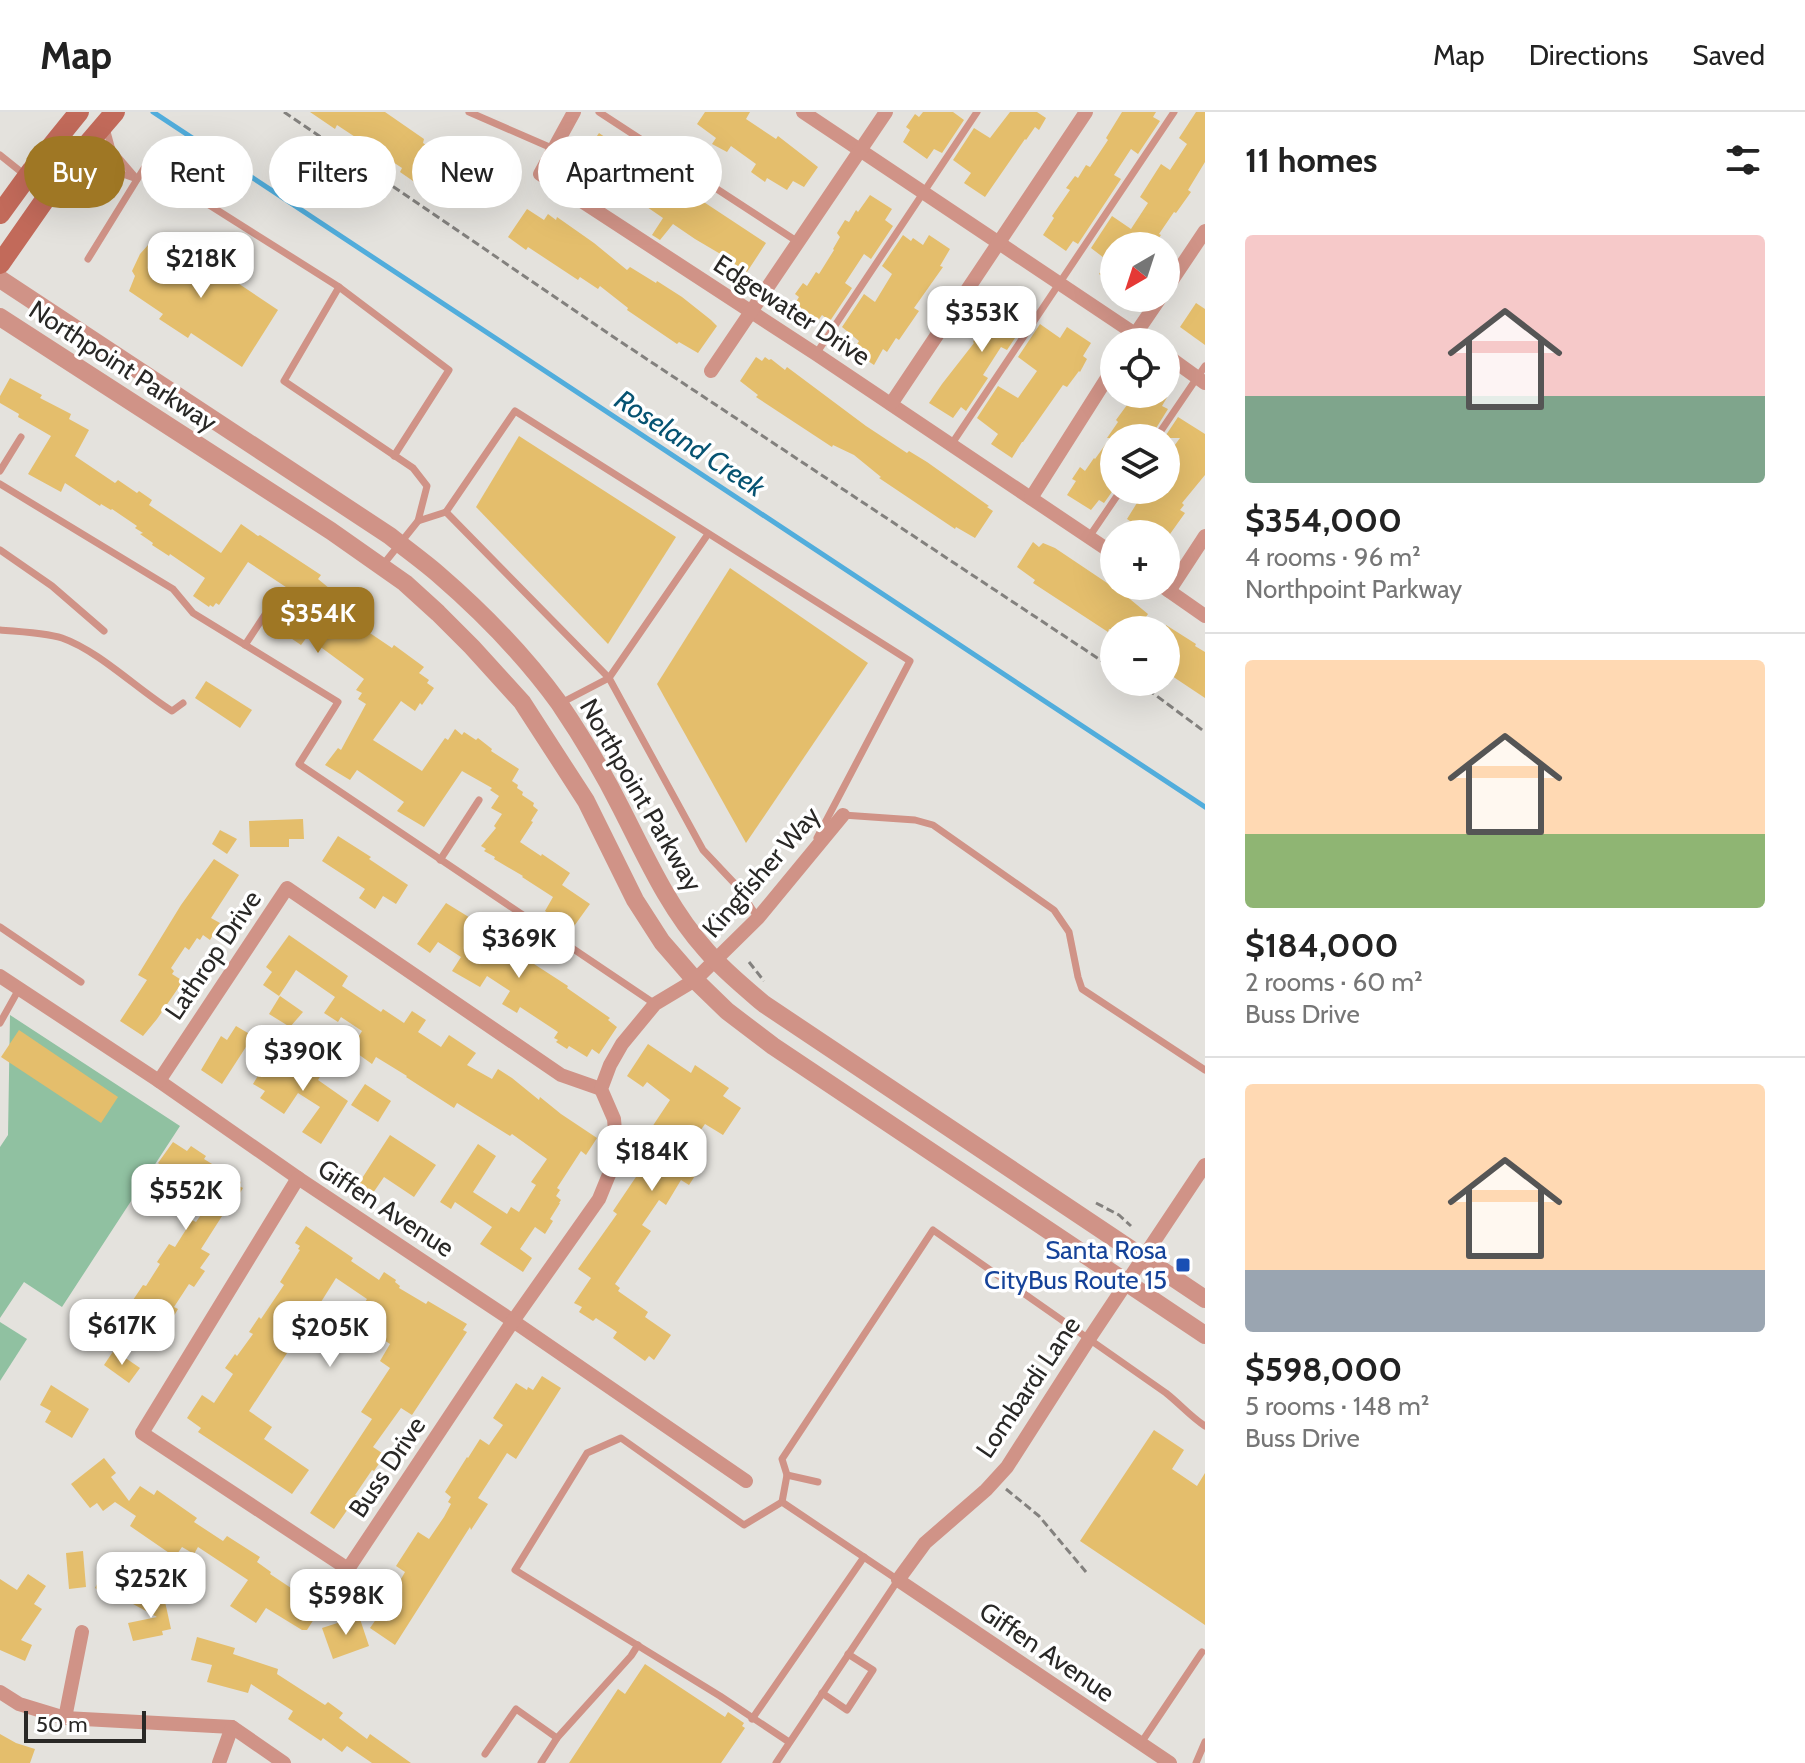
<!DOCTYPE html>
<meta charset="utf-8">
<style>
:root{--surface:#fff;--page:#f2f2f2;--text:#222;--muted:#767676;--line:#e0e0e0;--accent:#9f7724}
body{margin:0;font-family:Cabin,sans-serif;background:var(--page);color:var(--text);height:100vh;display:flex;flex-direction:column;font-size:30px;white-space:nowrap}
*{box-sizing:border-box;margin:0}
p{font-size:26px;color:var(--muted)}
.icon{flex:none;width:44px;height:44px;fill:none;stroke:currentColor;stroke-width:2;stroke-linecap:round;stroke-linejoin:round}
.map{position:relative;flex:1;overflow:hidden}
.panel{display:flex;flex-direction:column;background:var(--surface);width:600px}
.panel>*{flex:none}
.banner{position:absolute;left:24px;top:24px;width:760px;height:72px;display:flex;gap:16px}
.needle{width:52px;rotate:219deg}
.tools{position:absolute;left:1100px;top:120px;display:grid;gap:16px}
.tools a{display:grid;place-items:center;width:80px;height:80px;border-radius:50%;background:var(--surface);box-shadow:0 8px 32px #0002;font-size:40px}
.scale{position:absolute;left:24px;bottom:20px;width:122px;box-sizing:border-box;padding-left:8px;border:4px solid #292826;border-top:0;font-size:22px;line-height:28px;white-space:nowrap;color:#292826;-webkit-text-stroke:6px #fff;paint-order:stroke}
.price{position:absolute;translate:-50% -68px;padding:0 18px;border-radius:16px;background:#fff;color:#222;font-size:26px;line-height:52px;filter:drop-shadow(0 2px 4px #0008)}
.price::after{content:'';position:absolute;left:50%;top:48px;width:24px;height:18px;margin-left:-12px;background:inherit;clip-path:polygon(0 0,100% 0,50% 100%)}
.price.selected{background:var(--accent);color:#fff}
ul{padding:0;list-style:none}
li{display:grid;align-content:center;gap:16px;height:424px;padding:0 40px}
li+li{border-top:2px solid var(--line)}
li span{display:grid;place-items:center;height:248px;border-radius:8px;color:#555}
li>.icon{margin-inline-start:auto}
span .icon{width:144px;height:144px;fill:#fffc;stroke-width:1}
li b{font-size:34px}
h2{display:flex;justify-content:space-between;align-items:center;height:96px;padding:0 40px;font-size:34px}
.pill{padding:0 28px;border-radius:36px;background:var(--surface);box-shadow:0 8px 32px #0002;font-size:28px;line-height:72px}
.pill.selected{background:var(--accent);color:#fff}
header{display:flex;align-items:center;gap:48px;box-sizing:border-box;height:112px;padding:0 40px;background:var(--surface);border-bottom:2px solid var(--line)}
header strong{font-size:38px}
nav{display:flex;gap:44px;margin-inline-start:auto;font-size:28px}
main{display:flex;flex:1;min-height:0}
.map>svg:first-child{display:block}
.green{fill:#90c1a1}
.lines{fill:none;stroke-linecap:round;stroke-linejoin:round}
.stream{stroke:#51addc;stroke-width:5}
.building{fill:#e4be6c}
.path{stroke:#83817e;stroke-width:3;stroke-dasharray:8 4;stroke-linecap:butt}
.service{stroke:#d09387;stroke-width:7}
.minor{stroke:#d09387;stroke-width:14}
.tertiary{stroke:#d09387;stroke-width:18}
.secondary{stroke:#c26a5a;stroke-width:20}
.transit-dot{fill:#1a4fb4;stroke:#fff;stroke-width:3}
.labels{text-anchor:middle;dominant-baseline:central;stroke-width:7;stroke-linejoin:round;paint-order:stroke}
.street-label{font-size:26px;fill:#292826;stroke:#fff}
.transit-label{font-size:26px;fill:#164399;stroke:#fff;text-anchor:end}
.water-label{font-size:28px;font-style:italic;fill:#065372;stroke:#fff}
</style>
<header>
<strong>Map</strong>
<nav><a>Map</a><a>Directions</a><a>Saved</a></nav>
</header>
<main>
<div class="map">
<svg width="1205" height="1651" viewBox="0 0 1205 1651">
<rect width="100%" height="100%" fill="#e4e2dd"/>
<g class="green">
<polygon points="10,903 180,1014 62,1195 24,1170 0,1206 0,1035 8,1023"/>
<polygon points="0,1210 27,1227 0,1269"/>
</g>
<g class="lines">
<polyline class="stream" points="153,0 1205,695"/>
</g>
<g class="building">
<polygon points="310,0 385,0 424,27 423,31 444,45 447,42 474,61 453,91 429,74 426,78 400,60 402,56 378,40 337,13 335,17"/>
<polygon points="705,0 750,0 746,7 776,27 778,24 818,55 804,75 793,69 787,78 767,66 765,70 751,60 756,52 731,34 727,40 712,32 716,26 697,12"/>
<polygon points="923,0 953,0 964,8 942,41 934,37 927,47 903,30 910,18 906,15 915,2 919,5"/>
<polygon points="1010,0 1037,0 1046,6 1039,18 1035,15 1026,28 1025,27 985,85 964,71 971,61 953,48 974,16 990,26"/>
<polygon points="1122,0 1156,0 1153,5 1160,9 1138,42 1131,37 1114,63 1121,67 1078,132 1073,129 1066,139 1043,123 1054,106 1052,104 1070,78 1066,76 1075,64 1078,66 1086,53 1090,55 1108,28 1106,26"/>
<polygon points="1196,0 1205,0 1205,50 1188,78 1191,80 1176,101 1174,100 1159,122 1161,123 1153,134 1114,134 1114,172 1099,162 1108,149 1091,136 1112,104 1131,117 1148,91 1140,85 1161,52 1170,58 1187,32 1179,26"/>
<polygon points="599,21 628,41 631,36 641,44 642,43 676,68 675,71 766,131 747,160 733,151 734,150 695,127 673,112 660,128 652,123 663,106 580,49"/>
<polygon points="870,83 892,97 885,108 893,114 871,147 864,142 845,171 852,176 830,209 822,203 815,213 791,198 799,185 795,182 803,171 807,174 816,160 819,162 834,138 833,137 840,125 837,121 845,108 849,110 856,98 858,100"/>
<polygon points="527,97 544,108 548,102 556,108 557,105 594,131 627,158 630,155 656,171 657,169 682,185 711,208 717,214 698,241 679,230 677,232 627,198 628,196 600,174 598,177 580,165 578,168 528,135 526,138 508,125"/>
<polygon points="166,123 278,198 242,255 191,221 188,226 159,207 163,202 129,179 135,164 132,159 140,142 149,132 156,137"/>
<polygon points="903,123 911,129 913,126 923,133 929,123 950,137 940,154 943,155 914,196 919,199 899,228 896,226 887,240 883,237 874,253 853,239 859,229 842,215 864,182 875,190 892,162 882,154"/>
<polygon points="1006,174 1031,192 1024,202 1029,205 1007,238 1001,235 983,263 988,266 966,299 961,295 953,306 929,291 942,272 974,231 973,230"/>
<polygon points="1196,191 1205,197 1205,233 1180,215"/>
<polygon points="1040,212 1060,226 1067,215 1091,231 1083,244 1087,247 1080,260 1079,259 1067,275 1063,273 1023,330 1022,330 1012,346 991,332 998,322 977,306 998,274 1018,286 1037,259 1018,245"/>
<polygon points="756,245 762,249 765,245 769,248 771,247 785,258 787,255 866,314 907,341 909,339 927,350 989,394 987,395 993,399 975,426 956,415 955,417 879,366 881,365 854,343 833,333 832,335 756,285 758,283 740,269"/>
<polygon points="10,266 42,283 40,286 71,302 69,307 89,318 75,344 115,371 118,368 137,381 139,379 152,388 149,393 221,441 241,412 258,424 260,423 321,463 318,467 335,481 325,496 358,519 361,515 392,536 394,533 424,555 419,561 429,568 427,571 434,576 422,593 420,591 415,599 401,589 373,628 422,659 445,626 448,628 455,617 462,623 464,620 476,628 478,626 492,637 491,639 519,657 512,669 518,673 517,676 523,680 522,683 534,691 533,694 538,698 531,709 533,710 520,730 541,744 542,742 570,761 562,773 590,792 572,817 545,799 553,785 522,765 523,764 494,747 495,745 484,739 486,737 481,734 496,716 494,714 502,702 491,696 499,684 490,678 492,676 462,659 424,715 397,699 404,690 357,658 350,668 325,653 338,636 341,638 366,592 358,587 362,581 356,578 364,567 307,525 301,533 279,518 301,485 248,450 219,493 216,491 213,495 210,493 209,495 193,484 205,466 170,442 169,444 152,433 153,431 140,422 143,421 135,416 137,414 112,397 111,398 101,392 100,394 65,371 61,380 28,362 51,324 18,305 19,302 0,291 0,284"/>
<polygon points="1135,282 1169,282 1162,294 1168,297 1150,326 1114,326 1114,377 1104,391 1099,388 1091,398 1067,383 1076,369 1072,367 1080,355 1085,359 1094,346 1095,347 1110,326 1107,326 1118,310 1116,308"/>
<polygon points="1178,305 1205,322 1205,363 1182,391 1184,393 1180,398 1185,401 1170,422 1128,422 1136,413 1127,407 1145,378 1166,378 1166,345 1180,326 1164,326"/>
<polygon points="519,324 676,425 608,532 476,395"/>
<polygon points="1033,430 1039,435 1043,431 1055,436 1125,483 1148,502 1137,518 1109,517 1108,520 1033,471 1035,468 1017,455"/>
<polygon points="730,456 868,551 746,731 657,572"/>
<polygon points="1166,513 1196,532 1195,534 1205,540 1205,586 1166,560"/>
<polygon points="206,569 252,598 240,616 195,586"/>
<polygon points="303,707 304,727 289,727 289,735 250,735 249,709"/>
<polygon points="220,718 237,727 227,742 212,732"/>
<polygon points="338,724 371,745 369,747 408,773 396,792 383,784 375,797 359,786 365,777 322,749"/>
<polygon points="214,747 239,763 211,806 220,811 210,828 203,823 200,828 197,826 189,838 185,835 171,856 174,859 172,862 183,869 157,907 143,924 120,909 147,868 138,863 181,793"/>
<polygon points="446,791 472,807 475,802 489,812 485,817 521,842 525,836 539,845 534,852 568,874 567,876 610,906 608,908 617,915 599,942 592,937 587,945 569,934 567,937 556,930 558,928 554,926 558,920 520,895 517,901 502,892 510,879 487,864 480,875 452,859 461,845 438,830 430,841 417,832"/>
<polygon points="289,823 348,864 342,874 381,900 383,897 404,911 412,899 426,908 418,920 441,935 449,923 476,941 467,953 492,967 498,957 512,966 539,988 540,985 561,1002 597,1026 586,1043 581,1039 557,1076 560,1078 556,1084 561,1088 559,1091 560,1091 550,1107 553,1109 545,1122 535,1115 520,1137 532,1146 523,1160 480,1132 492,1115 455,1090 451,1097 440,1090 478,1032 496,1044 473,1080 507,1102 511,1095 519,1100 536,1073 531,1070 547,1047 512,1022 510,1024 457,991 454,996 406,965 407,964 376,945 372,952 351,937 362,919 341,905 338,910 324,901 335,885 296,858 279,884 263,873 272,860 266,855"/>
<polygon points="280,884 303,900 290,915 269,902"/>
<polygon points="236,914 253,924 222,972 201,958 221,924 227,928"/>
<polygon points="19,918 118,985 101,1011 1,945"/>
<polygon points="648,932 691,961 695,953 729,976 723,984 741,996 723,1023 705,1012 689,1035 706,1047 689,1073 681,1068 666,1093 659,1088 642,1113 651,1119 615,1172 620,1176 618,1179 648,1200 645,1205 671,1223 654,1248 649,1244 645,1249 613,1226 617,1220 596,1206 593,1209 579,1200 582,1195 574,1191 591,1166 578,1157 617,1102 613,1099 642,1056 634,1052 639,1044 638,1043 651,1019 650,1018 670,988 647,970 643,975 627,964"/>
<polygon points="299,938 325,956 318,968 348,989 321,1032 302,1020 320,995 298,981 284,1002 260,986 265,979 253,972 264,954 281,965"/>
<polygon points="365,972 391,989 378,1010 351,993"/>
<polygon points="390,1023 436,1053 414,1085 384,1065 373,1081 359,1071"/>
<polygon points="173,1030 187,1039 191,1034 206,1044 204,1047 241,1070 239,1074 243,1076 233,1092 231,1090 201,1137 210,1142 200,1156 205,1159 194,1175 189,1172 174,1195 178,1197 168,1214 131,1191 143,1173 146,1174 160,1152 157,1150 169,1132 175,1135 192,1108 196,1110 216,1081 192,1066 180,1082 162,1070 169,1059 158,1051"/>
<polygon points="306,1114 353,1146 351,1149 379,1168 384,1160 396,1168 395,1170 400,1174 399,1176 426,1192 428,1189 467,1212 463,1218 467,1220 412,1303 401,1296 373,1335 385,1343 374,1359 372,1358 355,1383 357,1384 334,1417 310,1401 372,1307 361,1300 390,1256 380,1249 390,1232 358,1211 366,1198 362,1195 367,1187 336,1166 316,1198 305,1192 287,1220 297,1226 249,1299 272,1315 264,1327 309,1358 292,1382 198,1320 201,1316 187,1306 202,1283 214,1291 233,1262 225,1256 235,1242 237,1244 253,1222 249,1220 259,1205 261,1207 284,1173 280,1170 300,1138 298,1137 300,1134 295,1131"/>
<polygon points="114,1238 140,1256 129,1271 104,1253"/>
<polygon points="542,1264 561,1276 516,1347 507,1341 478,1386 488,1392 471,1418 470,1415 395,1533 370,1516 395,1480 394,1479 405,1460 396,1454 418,1420 429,1427 444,1405 451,1392 448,1390 451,1385 445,1380 467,1345 468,1346 480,1327 489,1333 503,1313 493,1306 516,1271 527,1278 528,1275 533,1278"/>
<polygon points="51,1273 89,1297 72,1326 45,1310 51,1299 40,1293"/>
<polygon points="1154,1318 1184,1338 1172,1357 1197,1374 1205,1361 1205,1513 1080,1429"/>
<polygon points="104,1346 116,1361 111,1365 129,1389 140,1374 154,1383 157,1378 197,1406 194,1410 223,1429 227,1424 260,1445 257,1450 271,1460 270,1462 321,1496 307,1518 302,1518 266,1496 256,1511 230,1494 248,1468 198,1435 194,1442 182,1435 175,1445 130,1414 136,1404 115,1390 103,1399 97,1391 90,1396 71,1372"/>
<polygon points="83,1439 86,1475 69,1477 66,1441"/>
<polygon points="105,1457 118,1464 120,1460 142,1471 132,1491 113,1482 111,1484 95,1476"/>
<polygon points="28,1462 46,1474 34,1492 42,1497 21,1528 32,1533 25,1549 0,1538 0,1467 17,1478"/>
<polygon points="164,1485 171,1517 162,1519 163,1523 133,1529 128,1511 157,1505 133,1492"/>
<polygon points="359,1504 369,1534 333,1547 322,1516"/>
<polygon points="197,1525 235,1536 233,1542 278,1557 277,1562 325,1593 328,1590 343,1601 339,1606 367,1627 370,1622 411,1651 372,1651 347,1634 342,1640 323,1626 321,1629 288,1607 293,1599 251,1572 248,1581 207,1570 212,1553 191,1548"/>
<polygon points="645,1552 725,1605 728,1600 744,1611 742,1614 745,1616 721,1651 569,1651 618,1577 625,1582"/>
<polygon points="0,1622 16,1631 35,1637 30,1651 0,1651"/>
</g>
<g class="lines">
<g class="path">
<polyline points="284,0 612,224 1114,557"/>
<polyline points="1138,570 1205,620"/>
<polyline points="749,850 764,869"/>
<polyline points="1096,1091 1119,1103 1131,1114"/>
<polyline points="1006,1377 1039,1404 1086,1460"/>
</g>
<g class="service">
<polyline points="469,0 554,37"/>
<polyline points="599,0 798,130"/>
<polyline points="106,16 112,38 136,66"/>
<polyline points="0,43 25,63"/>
<polyline points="74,55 103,55 137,67"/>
<polyline points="88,147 146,53 339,175 284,269 413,356 427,374 418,409"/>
<polyline points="339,175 449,258 394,344"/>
<polyline points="816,242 977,0"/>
<polyline points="1156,326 1205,254"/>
<polyline points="951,333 1174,0"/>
<polyline points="0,359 21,325"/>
<polyline points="0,372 173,477 193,501 338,590 299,652 655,892"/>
<polyline points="446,400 515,299 910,549 817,726"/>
<polyline points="708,422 609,566 703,738 736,773 758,806"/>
<polyline points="1089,425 1121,378"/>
<polyline points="0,438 52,474 104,519"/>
<polyline points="382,454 418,409 446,400 609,566 561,591"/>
<path d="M 0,518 C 15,519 48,521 62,526 C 99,539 138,578 172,599 L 183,591"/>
<polyline points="245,533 274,489"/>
<polyline points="843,703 915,708 933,713 1054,798 1069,820 1078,865 1082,877 1205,958"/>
<polyline points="440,748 479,688"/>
<polyline points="0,815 81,870"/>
<polyline points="0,911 19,877"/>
<polyline points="787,1363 818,1370"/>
<path d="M 782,1390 L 787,1363 L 782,1347 L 933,1118 L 1166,1281 C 1180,1292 1191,1305 1205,1314"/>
<polyline points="822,1581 847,1598 873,1558 848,1542"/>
<polyline points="752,1607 864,1445"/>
<polyline points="1141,1631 1202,1540"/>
<polyline points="485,1642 516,1597 557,1626"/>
<polyline points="541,1651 557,1626 631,1544 638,1533"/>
<polyline points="776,1651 898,1468 782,1390 744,1413 621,1326 587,1341 515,1458 720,1584 789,1630"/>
<polyline points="1196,1651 1205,1630"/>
</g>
<g class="minor">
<polyline points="574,0 540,62 816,242 1114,442"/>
<polyline points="803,0 1147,230"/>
<polyline points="1166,177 1205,119"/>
<polyline points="1130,230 1160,186"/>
<polyline points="1166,243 1205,271"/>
<polyline points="711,259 886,0"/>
<polyline points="891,292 1086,0"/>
<polyline points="1031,386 1114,255"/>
<polyline points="1162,474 1205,504"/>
<polyline points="1169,479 1205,424"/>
<polyline points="0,864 159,969 298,1066 513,1209 746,1369"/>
<polyline points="159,969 287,776 561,963 601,977"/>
<polyline points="298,1066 142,1321 348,1457 513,1209 599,1087 617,1043 614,1007 601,977 610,953 622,932 655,892 695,868 758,806 843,703"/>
<polyline points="0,1580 19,1592 65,1606 232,1615 284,1651"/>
<polyline points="65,1606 82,1520"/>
<polyline points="219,1651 232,1615"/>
<polyline points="1170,1651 898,1468 925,1431 986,1378 1007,1355 1089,1227 1205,1053"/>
</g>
<g class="tertiary">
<path d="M 0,167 L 390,424 C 406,437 423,449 438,462 C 482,500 525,544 559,591 C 582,625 603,660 621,696 C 646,745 669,797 706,838 C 723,858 744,875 764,892 L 1205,1187"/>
<polyline points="0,205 331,419 405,471 438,501 472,535 522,590 586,689 635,788 662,830 695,868 727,899 773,934 1205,1223"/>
</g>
<g class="secondary">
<polyline points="0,102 32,58 79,0"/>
<polyline points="0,152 67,56 115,0"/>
</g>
</g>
<rect class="transit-dot" x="1175" y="1145" width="16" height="16" rx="4"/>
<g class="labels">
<g class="street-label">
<text transform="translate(792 198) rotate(33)">Edgewater Drive</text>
<text transform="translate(123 254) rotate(33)">Northpoint Parkway</text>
<text transform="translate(641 683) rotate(60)">Northpoint Parkway</text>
<text transform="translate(761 760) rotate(-49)">Kingfisher Way</text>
<text transform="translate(213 843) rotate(-56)">Lathrop Drive</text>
<text transform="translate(386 1096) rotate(33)">Giffen Avenue</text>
<text transform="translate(1028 1275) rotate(-56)">Lombardi Lane</text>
<text transform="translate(387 1355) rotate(-56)">Buss Drive</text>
<text transform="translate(1047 1540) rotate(34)">Giffen Avenue</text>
</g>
<g class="transit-label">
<text x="1167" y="1138">Santa Rosa<tspan x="1167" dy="30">CityBus Route 15</tspan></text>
</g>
<g class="water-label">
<text transform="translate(690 331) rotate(33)">Roseland Creek</text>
</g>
</g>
</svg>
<div class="tools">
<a><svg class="needle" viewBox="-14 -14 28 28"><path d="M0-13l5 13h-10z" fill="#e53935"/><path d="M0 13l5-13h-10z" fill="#767676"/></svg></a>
<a><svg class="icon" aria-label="locate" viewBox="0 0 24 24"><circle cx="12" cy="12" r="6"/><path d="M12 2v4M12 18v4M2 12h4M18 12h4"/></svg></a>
<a><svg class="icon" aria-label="layers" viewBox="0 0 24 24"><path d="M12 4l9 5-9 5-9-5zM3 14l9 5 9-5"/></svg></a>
<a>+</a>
<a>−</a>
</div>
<div class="scale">50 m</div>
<b class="price" style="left:201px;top:188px">$218K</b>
<b class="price" style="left:982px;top:242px">$353K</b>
<b class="price selected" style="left:318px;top:543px">$354K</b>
<b class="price" style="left:519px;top:868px">$369K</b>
<b class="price" style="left:303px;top:981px">$390K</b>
<b class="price" style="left:652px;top:1081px">$184K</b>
<b class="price" style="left:186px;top:1120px">$552K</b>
<b class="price" style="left:122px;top:1255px">$617K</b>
<b class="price" style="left:330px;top:1257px">$205K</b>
<b class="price" style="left:151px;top:1508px">$252K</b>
<b class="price" style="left:346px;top:1525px">$598K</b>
<div class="banner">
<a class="pill selected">Buy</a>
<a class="pill">Rent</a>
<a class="pill">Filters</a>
<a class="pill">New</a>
<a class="pill">Apartment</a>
</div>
</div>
<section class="panel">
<h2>11 homes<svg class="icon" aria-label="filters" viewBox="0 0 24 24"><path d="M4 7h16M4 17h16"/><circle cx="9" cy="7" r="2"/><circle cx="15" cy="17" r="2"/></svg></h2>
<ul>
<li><span style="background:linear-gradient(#f6c9c9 65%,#7fa58c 0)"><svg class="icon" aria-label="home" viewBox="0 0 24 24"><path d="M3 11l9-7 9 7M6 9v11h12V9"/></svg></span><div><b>$354,000</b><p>4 rooms · 96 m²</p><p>Northpoint Parkway</p></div></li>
<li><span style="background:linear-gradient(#ffd9b3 70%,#8fb573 0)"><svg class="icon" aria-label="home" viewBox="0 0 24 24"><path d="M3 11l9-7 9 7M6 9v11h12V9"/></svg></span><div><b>$184,000</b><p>2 rooms · 60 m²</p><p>Buss Drive</p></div></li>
<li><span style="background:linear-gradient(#ffd9b3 75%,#9aa5b1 0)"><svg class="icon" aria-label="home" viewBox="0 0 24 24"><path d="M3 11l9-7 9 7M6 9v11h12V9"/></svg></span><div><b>$598,000</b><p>5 rooms · 148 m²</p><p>Buss Drive</p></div></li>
</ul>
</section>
</main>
